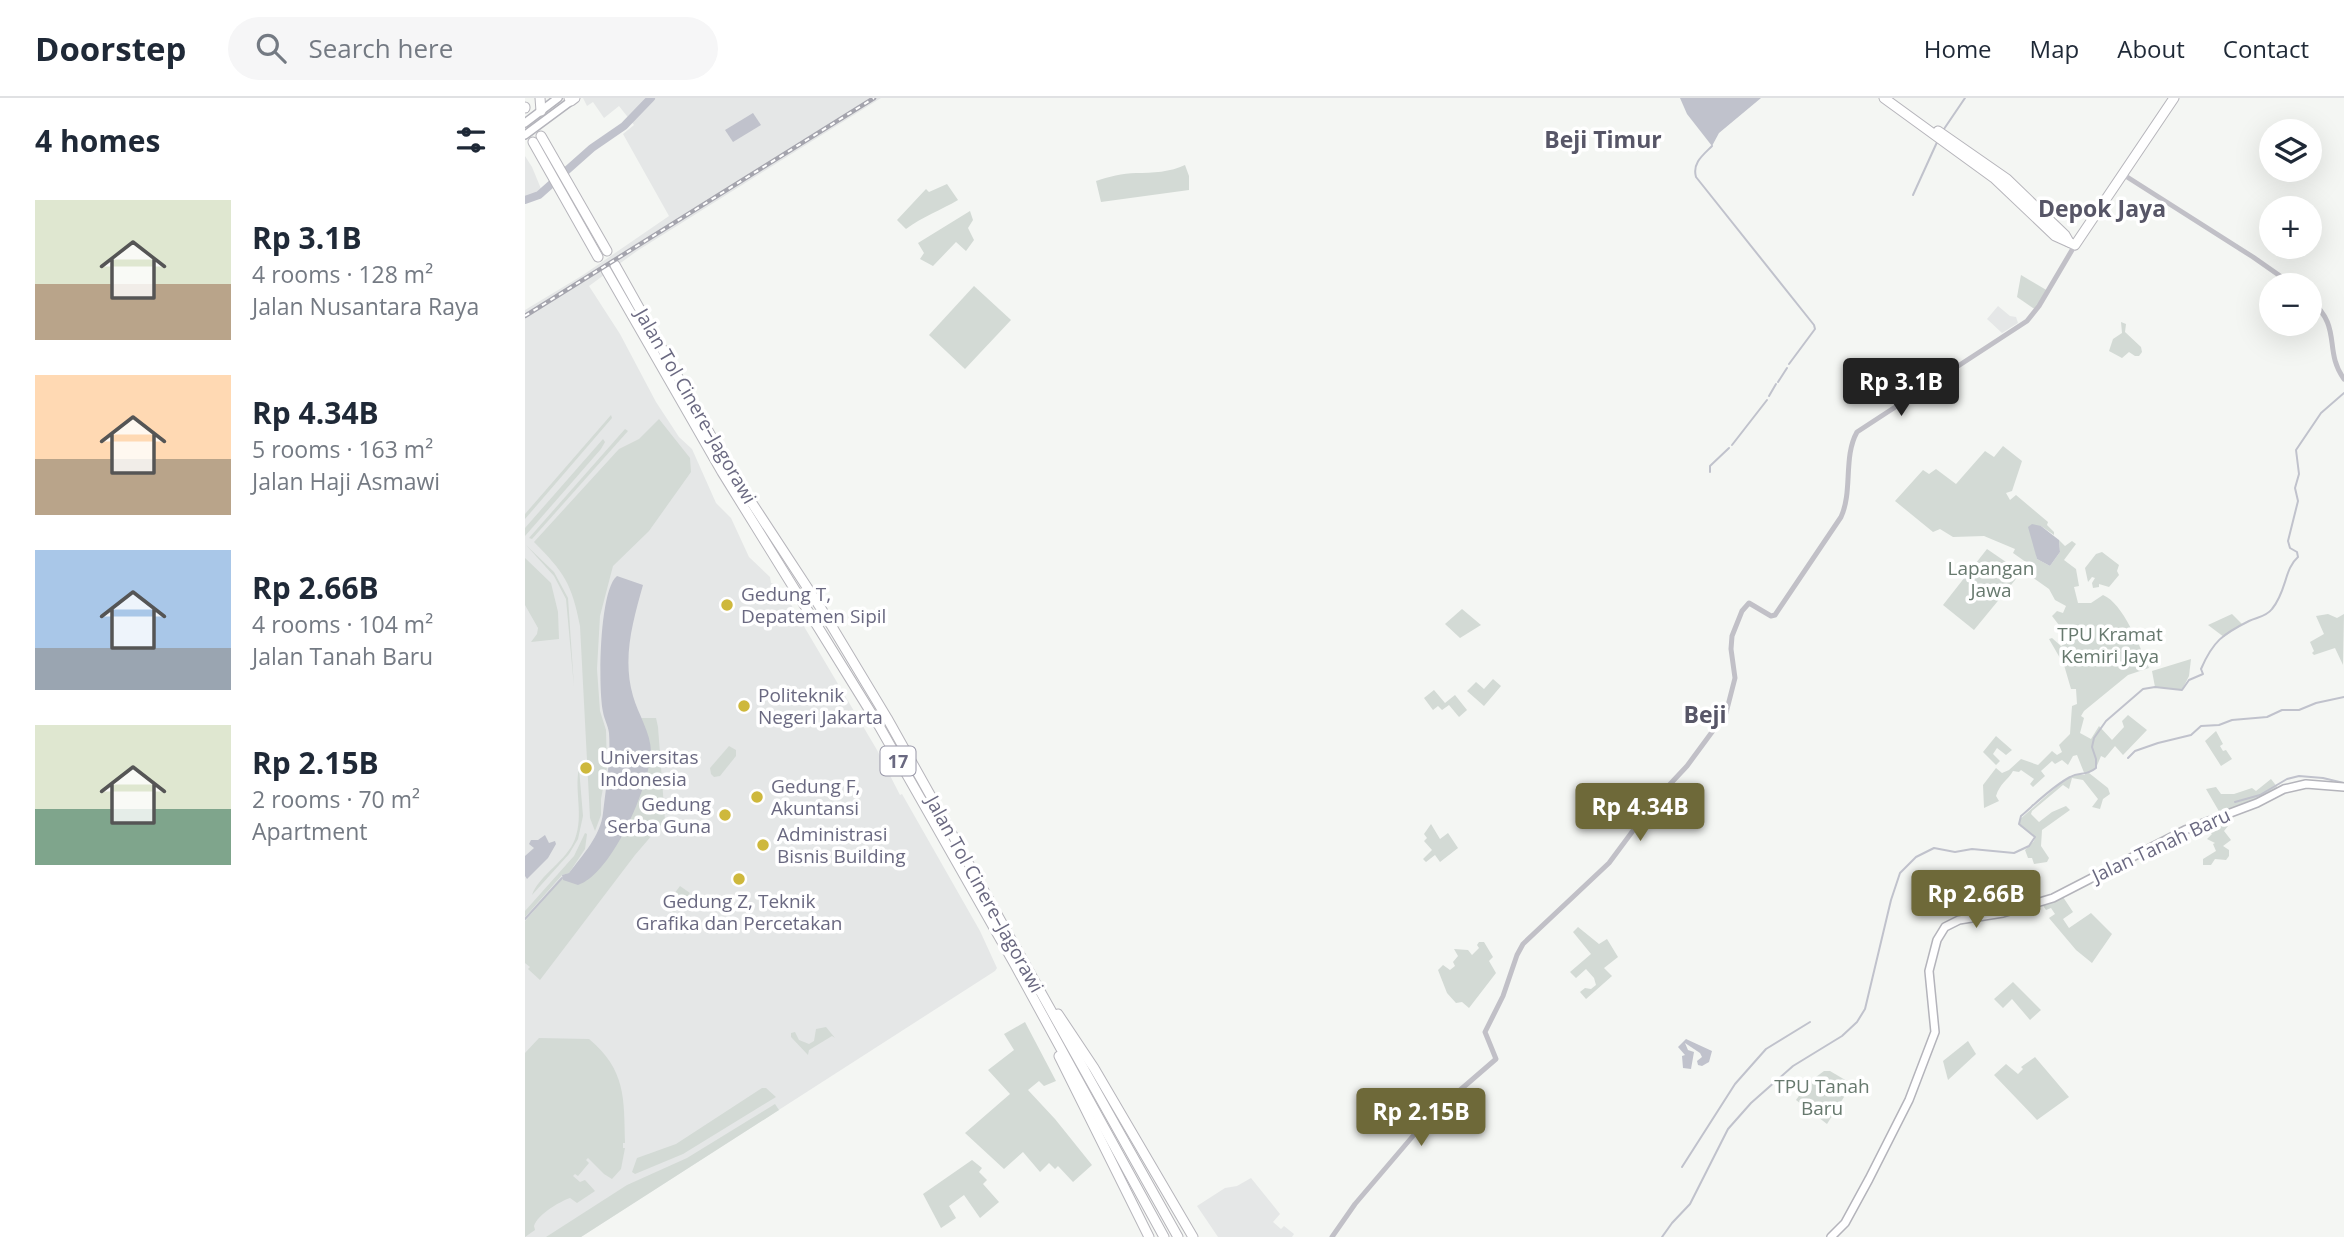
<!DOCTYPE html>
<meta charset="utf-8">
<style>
:root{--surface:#fff;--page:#f6f6f7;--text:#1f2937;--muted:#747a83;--line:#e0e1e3;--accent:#6e6939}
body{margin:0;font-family:"Open Sans",sans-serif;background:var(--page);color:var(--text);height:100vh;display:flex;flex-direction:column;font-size:26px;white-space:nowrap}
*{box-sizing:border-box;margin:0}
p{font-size:23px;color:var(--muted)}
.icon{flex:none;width:38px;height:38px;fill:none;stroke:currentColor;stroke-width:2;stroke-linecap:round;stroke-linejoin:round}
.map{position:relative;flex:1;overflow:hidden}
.panel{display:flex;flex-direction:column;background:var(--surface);width:525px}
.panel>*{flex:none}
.controls{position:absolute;left:1734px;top:21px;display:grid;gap:14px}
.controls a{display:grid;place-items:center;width:63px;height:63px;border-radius:50%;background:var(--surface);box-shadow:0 7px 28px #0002;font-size:35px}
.price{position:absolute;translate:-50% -60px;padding:0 16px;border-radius:7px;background:var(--accent);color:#fff;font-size:23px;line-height:46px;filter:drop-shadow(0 2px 4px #0008)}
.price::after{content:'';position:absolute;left:50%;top:42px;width:21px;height:16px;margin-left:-10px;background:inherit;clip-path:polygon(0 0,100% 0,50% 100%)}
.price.current{background:#222;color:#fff}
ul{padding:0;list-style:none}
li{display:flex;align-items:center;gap:21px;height:175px;padding:0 35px}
li span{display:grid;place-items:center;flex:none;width:196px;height:140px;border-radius:0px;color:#555}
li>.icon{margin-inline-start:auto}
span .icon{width:84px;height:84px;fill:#fffc;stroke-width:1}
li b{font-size:30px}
h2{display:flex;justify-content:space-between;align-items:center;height:84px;padding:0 35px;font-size:30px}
header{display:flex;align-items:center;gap:42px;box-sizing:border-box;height:98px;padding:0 35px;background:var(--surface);border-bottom:2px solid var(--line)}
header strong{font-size:33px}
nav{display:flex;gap:38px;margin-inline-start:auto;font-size:24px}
.search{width:490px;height:63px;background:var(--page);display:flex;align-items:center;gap:18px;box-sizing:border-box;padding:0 24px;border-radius:38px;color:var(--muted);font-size:26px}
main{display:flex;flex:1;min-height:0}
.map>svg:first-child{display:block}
.built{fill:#e5e7e7}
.green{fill:#d3dad5}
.water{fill:#c0c2cc}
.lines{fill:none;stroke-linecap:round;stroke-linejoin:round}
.stream{stroke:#c0c2cc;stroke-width:2}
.river{stroke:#c0c2cc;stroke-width:8}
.major-casing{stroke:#b4b4bb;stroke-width:10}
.highway-casing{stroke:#b6b5bb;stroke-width:11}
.minor{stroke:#c1c0c7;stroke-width:5}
.major{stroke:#fff;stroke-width:7}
.highway{stroke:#fff;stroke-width:9}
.rail-casing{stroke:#a4a4ad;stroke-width:4.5}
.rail{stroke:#fff;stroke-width:2;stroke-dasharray:5;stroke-linecap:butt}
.poi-dot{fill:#ceb83c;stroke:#fff;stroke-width:2.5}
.labels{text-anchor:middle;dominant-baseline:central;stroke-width:7;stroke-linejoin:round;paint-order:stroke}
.shield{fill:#fff;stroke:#9796a7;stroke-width:2}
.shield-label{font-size:18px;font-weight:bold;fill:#6a6981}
.street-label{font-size:19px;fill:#6a6981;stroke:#fff}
.park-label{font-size:19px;fill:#67796e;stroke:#fff}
.poi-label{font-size:19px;fill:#6a6981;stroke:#fff;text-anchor:start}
.quarter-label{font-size:23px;font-weight:bold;fill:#575667;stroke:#fff}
</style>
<header>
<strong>Doorstep</strong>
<div class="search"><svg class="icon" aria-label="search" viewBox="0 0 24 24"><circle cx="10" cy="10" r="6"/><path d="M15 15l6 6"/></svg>Search here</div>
<nav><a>Home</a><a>Map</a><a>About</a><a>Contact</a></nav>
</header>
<main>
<section class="panel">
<h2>4 homes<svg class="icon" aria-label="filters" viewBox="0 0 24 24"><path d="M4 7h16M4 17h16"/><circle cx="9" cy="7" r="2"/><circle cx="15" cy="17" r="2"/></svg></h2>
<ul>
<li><span style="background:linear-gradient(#dfe7d0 60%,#b9a48a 0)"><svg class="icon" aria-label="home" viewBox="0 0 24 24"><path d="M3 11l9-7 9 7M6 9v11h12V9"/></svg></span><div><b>Rp 3.1B</b><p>4 rooms · 128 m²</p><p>Jalan Nusantara Raya</p></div></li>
<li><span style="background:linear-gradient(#ffd9b3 60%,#b9a48a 0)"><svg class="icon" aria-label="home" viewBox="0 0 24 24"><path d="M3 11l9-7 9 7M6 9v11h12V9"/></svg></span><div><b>Rp 4.34B</b><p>5 rooms · 163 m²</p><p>Jalan Haji Asmawi</p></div></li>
<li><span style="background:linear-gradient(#a9c7e8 70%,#9aa5b1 0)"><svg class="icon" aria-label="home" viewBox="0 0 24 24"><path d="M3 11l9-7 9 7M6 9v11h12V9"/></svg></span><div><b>Rp 2.66B</b><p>4 rooms · 104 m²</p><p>Jalan Tanah Baru</p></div></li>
<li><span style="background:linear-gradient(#dfe7d0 60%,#7fa58c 0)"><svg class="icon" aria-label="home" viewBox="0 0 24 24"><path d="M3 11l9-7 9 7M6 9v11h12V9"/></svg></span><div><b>Rp 2.15B</b><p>2 rooms · 70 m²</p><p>Apartment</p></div></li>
</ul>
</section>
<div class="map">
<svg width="1819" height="1139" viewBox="0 0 1819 1139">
<rect width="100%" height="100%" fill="#f4f6f3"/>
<g class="built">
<polygon points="58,0 356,0 112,153 64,188 95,236 131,304 154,339 167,351 191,405 206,420 224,459 245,479 246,485 252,486 264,503 352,652 375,697 377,696 455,833 472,870 470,873 56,1139 0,1139 0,212 58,177 144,118 98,36 109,27 94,8 79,20 68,4 62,8"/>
<polygon points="0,58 7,69 19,98 0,102"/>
<polygon points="1473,208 1485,218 1491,219 1493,225 1477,235 1462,221"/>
<polygon points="726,1080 755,1116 748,1124 756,1131 759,1128 769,1136 767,1139 693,1139 672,1108 700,1090 712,1088"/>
</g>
<g class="green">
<path d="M 660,67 L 664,78 L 664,92 L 576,104 L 571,83 C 583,79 598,75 611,75 C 627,75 646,74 660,67 Z"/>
<path d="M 422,86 L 433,102 C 416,112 397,119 381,131 L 372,122 L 401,91 L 404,94 Z"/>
<polygon points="445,113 448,122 443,130 449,142 441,153 431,144 408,168 395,161 399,155 393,145"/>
<polygon points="1496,177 1523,193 1511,212 1492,199"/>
<polygon points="449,188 486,222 440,271 404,237"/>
<polygon points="1596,224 1601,226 1600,234 1616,249 1617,254 1614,258 1610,258 1604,254 1597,260 1584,253 1588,241 1597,235"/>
<polygon points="86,317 87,320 0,421 0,416"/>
<path d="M 134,321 L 165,360 L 166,374 L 124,433 L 88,468 L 75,518 L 72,571 L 75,613 L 81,632 L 82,669 L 76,701 L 76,717 L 70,733 L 65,720 L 55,528 C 47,486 39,474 9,444 L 94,351 L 114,341 Z"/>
<polygon points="100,331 103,333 7,441 4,440"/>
<polygon points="78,341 80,344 76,351 0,438 0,430"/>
<path d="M 1478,348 L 1497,363 L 1487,393 L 1481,395 L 1485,402 L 1491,397 L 1523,424 L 1522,427 L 1529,434 L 1529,437 L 1516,428 L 1508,440 L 1512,461 L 1525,468 L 1535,454 L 1534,442 L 1540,448 L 1547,443 L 1551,446 L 1539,462 L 1551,471 L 1554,488 L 1549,489 L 1553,505 L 1566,505 L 1578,497 C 1598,505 1615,549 1624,570 L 1603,577 L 1559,613 L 1556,618 L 1559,620 L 1555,635 L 1566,641 L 1574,628 L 1587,642 L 1599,629 L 1597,623 L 1603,617 L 1622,632 L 1598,657 L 1590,648 L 1580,660 L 1576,658 L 1571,670 L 1564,675 L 1583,690 L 1585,696 L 1578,701 L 1575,711 L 1567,709 L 1573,701 L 1558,682 L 1547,680 L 1544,691 L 1538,687 L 1507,713 L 1506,716 L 1514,724 L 1527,714 L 1541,708 L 1545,712 L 1517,732 L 1516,748 L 1524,760 L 1522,764 L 1509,766 L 1507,760 L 1503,760 L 1500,752 L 1509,743 L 1510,739 L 1495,728 L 1494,722 L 1538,683 L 1551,676 L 1560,677 L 1552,657 L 1548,658 L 1543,667 L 1537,662 L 1530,666 L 1527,663 L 1516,673 L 1520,678 L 1508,689 L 1505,686 L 1509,681 L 1496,672 L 1494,674 L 1488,673 C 1483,682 1475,685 1471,698 L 1474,703 L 1459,710 L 1458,687 L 1471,670 L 1477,675 L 1484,672 L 1496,661 L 1513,667 L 1527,653 L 1532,657 L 1537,654 L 1534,647 L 1545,636 L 1547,608 L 1552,606 L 1551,591 L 1546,591 L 1539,567 L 1524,541 L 1527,540 L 1536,548 L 1543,544 L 1540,535 L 1527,518 L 1532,513 L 1538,515 L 1541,508 L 1530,502 L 1524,491 L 1507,479 L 1505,467 L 1488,455 L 1490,451 L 1459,438 L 1428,439 L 1415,431 L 1408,434 L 1370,403 L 1398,372 L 1404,376 L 1411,371 L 1431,386 L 1460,353 L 1469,359 Z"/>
<polygon points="1,447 29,474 43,500 49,589 41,501 29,478"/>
<polygon points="1462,451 1494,473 1495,476 1449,532 1418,507"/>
<polygon points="1577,454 1594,467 1592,473 1594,477 1584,489 1574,486 1574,489 1568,490 1567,485 1570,480 1567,479 1563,484 1560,470 1571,456"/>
<polygon points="0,460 26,485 33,514 34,541 6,544 12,536 13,530 0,507"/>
<polygon points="937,511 956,527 935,540 920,526"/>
<polygon points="1707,516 1717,526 1699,539 1683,527"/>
<polygon points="1803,516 1812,520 1819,516 1818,567 1810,550 1789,557 1787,555 1789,553 1785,544 1799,536 1791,518"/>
<polygon points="1666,561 1664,578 1657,592 1630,589 1627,573"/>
<polygon points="968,581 976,588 959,608 942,593 951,584 959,591"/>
<polygon points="909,592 920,605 930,597 942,612 934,619 924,607 917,612 913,608 908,612 899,600"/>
<polygon points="116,620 131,620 133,629 140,722 110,757 15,882 3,871 5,869 0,865 0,823 37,781 53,786 123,639"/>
<polygon points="1691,633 1698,646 1695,648 1698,653 1701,652 1707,661 1696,668 1680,643"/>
<polygon points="1471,638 1487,652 1481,657 1472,650 1468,656 1475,663 1471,667 1458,654"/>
<polygon points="204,648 211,652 211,658 195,678 189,679 186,676 185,670"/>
<path d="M 54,670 L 58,718 L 53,741 L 44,756 L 7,797 C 14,777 42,763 50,741 C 59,717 49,693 54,670 Z"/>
<polygon points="1746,681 1753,690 1733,701 1695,715 1681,691 1691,689 1696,696 1709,696 1727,690 1731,693"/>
<polygon points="1698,721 1697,723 1700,723 1703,728 1699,733 1706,742 1698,748 1704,752 1704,758 1701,762 1690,761 1686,767 1678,767 1678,761 1691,753 1688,746 1690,745 1682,741 1687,736 1680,731 1681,726"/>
<polygon points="906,726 915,741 923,735 933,750 915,764 910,757 901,764 898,761 907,752 899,743 902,740 899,736"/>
<polygon points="60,735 62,736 60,751 44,775 37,777 0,819 0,813 49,758"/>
<polygon points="155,788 165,795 149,815 140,808"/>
<polygon points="1536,796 1548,814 1538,821 1544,830 1566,815 1587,836 1567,865 1551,852 1524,820 1530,816 1526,810 1521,812 1517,806"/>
<polygon points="1053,829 1074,846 1082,841 1093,859 1079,870 1087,878 1061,901 1055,894 1060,890 1066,891 1071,887 1069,880 1061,871 1051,880 1045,874 1066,856 1048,834"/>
<polygon points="954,844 959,844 968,859 964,863 971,875 944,910 937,904 931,905 922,895 913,872 918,867 925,872 930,868 928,864 933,858 929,851 943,852 947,857 954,850 952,847"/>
<polygon points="1488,884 1516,912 1505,922 1487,901 1478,910 1469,901"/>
<polygon points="500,924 531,983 519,988 514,983 503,992 530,1021 567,1067 548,1084 533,1068 530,1071 524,1065 515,1074 498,1054 479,1071 440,1035 485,996 463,972 489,952 479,936"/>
<polygon points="301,929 310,940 307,938 284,952 283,957 266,939 266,935 270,934 274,942 284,946 289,943 291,931"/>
<path d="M 14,940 L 64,941 C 101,972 99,1000 100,1045 L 98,1045 L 98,1050 L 100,1050 L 96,1071 L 87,1081 L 79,1076 L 63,1060 L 61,1062 L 64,1065 L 53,1078 L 50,1076 L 48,1078 L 55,1084 L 60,1082 L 70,1093 L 52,1105 L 45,1100 C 34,1104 13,1116 9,1128 L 10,1132 L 0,1139 L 0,955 Z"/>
<polygon points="1443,943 1451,956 1423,982 1418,963"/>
<polygon points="1510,959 1544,999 1512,1022 1469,977 1481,966 1493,976 1498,971 1496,969"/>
<polygon points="1299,973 1305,973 1322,983 1319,999 1302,1026 1271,1002 1283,985"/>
<polygon points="237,990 241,990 251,999 158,1056 110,1076 107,1074 112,1060 151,1046"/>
<polygon points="250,1006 254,1012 56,1139 21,1139 102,1087 162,1060"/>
<polygon points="447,1062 457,1070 454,1074 462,1082 458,1086 474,1104 455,1120 439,1097 424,1108 431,1120 416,1130 398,1096"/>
</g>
<g class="water">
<polygon points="1155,0 1236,0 1194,35 1187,48 1162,16"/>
<polygon points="228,15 236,27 208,44 200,32"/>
<polygon points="1507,426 1516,428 1534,442 1535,454 1525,468 1512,461 1503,429"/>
<path d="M 92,478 L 118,487 C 108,523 97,560 108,598 C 113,616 126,635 126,654 C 124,689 87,776 53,787 L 38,782 L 37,777 L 44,775 C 57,758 76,737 78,715 C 81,688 86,661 84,635 C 83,627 79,621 78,614 C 73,591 74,492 92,478 Z"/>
<polygon points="20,737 24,745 30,743 31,746 23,760 2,781 0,778 0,758 9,750 4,746 6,742 13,742"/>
<polygon points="1161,941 1187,953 1184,964 1177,968 1173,967 1172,963 1177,959 1175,955 1160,945 1163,952 1169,954 1166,971 1158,970 1157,958 1160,957 1153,949"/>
</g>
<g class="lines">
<g class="stream">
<polyline points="1419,31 1440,0"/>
<path d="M 1187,48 C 1178,57 1167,65 1171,79 L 1289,227 L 1290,231 L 1264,266"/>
<polyline points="1388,97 1413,42"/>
<polyline points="1253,284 1262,270"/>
<polyline points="1244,298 1251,286"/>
<polyline points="1207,347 1242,302"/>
<polyline points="1185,374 1185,368 1204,350"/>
<polyline points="1603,660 1610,653 1633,645 1666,637 1676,628 1694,627 1707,622 1742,619 1757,612 1774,612 1791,605 1819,599"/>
<polyline points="1710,704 1735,697 1762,681 1774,678 1798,680 1819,685"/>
<polyline points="0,821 37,780"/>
<polyline points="1157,1069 1210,986 1241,951 1285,924"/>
<path d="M 1137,1139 L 1147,1125 L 1165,1106 L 1203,1031 L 1226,1005 L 1268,968 L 1317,938 L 1332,924 L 1340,911 L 1366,802 L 1375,775 L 1391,759 L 1409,750 L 1430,754 L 1447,751 L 1489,755 L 1504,748 L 1510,739 L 1494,726 L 1496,718 C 1511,705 1528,688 1545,679 C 1555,673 1560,679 1571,670 L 1571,661 L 1567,649 L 1569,640 L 1581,623 L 1618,591 L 1630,589 L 1657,592 L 1664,582 L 1678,576 L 1676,571 C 1688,543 1698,536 1724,523 C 1732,519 1741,519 1747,511 C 1762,493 1759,471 1773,459 L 1772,454 L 1765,450 L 1763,443 L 1773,403 L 1770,390 L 1774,376 L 1771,352 L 1796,315 L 1819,295"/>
</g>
<polyline class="river" points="0,102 14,97 67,50 99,28 126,0"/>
<defs>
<g id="major">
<polyline points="0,25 33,0"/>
<polyline points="0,37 46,3"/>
<polyline points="1306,1139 1320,1125 1344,1081 1384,1002 1410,934 1404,873 1412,842 1420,829 1434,822 1478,815 1528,800 1660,732 1732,705 1759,691 1781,686 1819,689"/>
</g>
<g id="highway">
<polyline points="15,0 16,13"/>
<polyline points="44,0 46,3 50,0"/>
<polyline points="1359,0 1469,80 1530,138 1550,147 1649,0"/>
<polyline points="0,9 0,10"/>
<polyline points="1413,33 1482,81 1540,137 1544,144"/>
<polyline points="16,38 82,153"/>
<polyline points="8,44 73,159"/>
<polyline points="90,167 204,370 297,512 362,620 653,1139"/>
<polyline points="81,172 197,374 353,626 489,865 639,1139"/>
<polyline points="533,916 569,970 668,1139"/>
<polyline points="534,958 624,1139"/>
</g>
</defs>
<use href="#major" class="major-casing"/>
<use href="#highway" class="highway-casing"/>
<g class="minor">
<polyline points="1599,77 1728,159 1768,187"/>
<path d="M 1785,202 C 1818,229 1798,252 1819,281"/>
<path d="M 807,1139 L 830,1106 L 905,1018 L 971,961 L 960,934 L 978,898 L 992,857 L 998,846 L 1084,765 L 1133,699 L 1162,668 L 1201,615 L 1210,580 L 1206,551 L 1207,538 L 1217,513 L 1224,505 L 1246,518 L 1250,517 L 1316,419 C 1328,393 1318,359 1332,334 L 1502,223 L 1514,208 L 1550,147"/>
</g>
<use href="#major" class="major"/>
<use href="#highway" class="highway"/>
<defs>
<polyline id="rail" points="0,218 349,0"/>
</defs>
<use href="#rail" class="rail-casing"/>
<use href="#rail" class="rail"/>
</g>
<g class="poi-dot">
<circle cx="202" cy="507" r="7"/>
<circle cx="219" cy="608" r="7"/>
<circle cx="61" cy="670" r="7"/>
<circle cx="232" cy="699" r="7"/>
<circle cx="200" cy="717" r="7"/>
<circle cx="238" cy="747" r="7"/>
<circle cx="214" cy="781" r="7"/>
</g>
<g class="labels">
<rect class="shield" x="355.5" y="648.5" width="35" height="29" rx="5"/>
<g class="shield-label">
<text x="373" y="663">17</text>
</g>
<g class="street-label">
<text transform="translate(171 308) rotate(60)">Jalan Tol Cinere–Jagorawi</text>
<text transform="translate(1636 747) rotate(-25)">Jalan Tanah Baru</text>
<text transform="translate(460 796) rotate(61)">Jalan Tol Cinere–Jagorawi</text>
</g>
<g class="park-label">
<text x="1466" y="470">Lapangan<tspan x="1466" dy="22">Jawa</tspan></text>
<text x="1585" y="536">TPU Kramat<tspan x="1585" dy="22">Kemiri Jaya</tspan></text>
<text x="1297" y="988">TPU Tanah<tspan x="1297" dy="22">Baru</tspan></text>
</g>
<g class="poi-label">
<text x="216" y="496">Gedung T,<tspan x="216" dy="22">Depatemen Sipil</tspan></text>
<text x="233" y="597">Politeknik<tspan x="233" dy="22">Negeri Jakarta</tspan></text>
<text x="75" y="659">Universitas<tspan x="75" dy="22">Indonesia</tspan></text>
<text x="246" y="688">Gedung F,<tspan x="246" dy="22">Akuntansi</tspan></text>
<text x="186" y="706" text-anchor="end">Gedung<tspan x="186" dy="22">Serba Guna</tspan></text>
<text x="252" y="736">Administrasi<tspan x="252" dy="22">Bisnis Building</tspan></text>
<text x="214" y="803" text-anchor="middle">Gedung Z, Teknik<tspan x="214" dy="22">Grafika dan Percetakan</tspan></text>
</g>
<g class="quarter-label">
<text x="1078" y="41">Beji Timur</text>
<text x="1577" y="110">Depok Jaya</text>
<text x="1180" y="616">Beji</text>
</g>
</g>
</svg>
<div class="controls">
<a><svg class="icon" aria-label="layers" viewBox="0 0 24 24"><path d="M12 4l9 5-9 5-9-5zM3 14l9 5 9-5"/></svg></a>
<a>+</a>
<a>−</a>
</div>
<b class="price current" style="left:1376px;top:320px">Rp 3.1B</b>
<b class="price" style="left:1115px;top:745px">Rp 4.34B</b>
<b class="price" style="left:1451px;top:832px">Rp 2.66B</b>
<b class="price" style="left:896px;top:1050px">Rp 2.15B</b>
</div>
</main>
